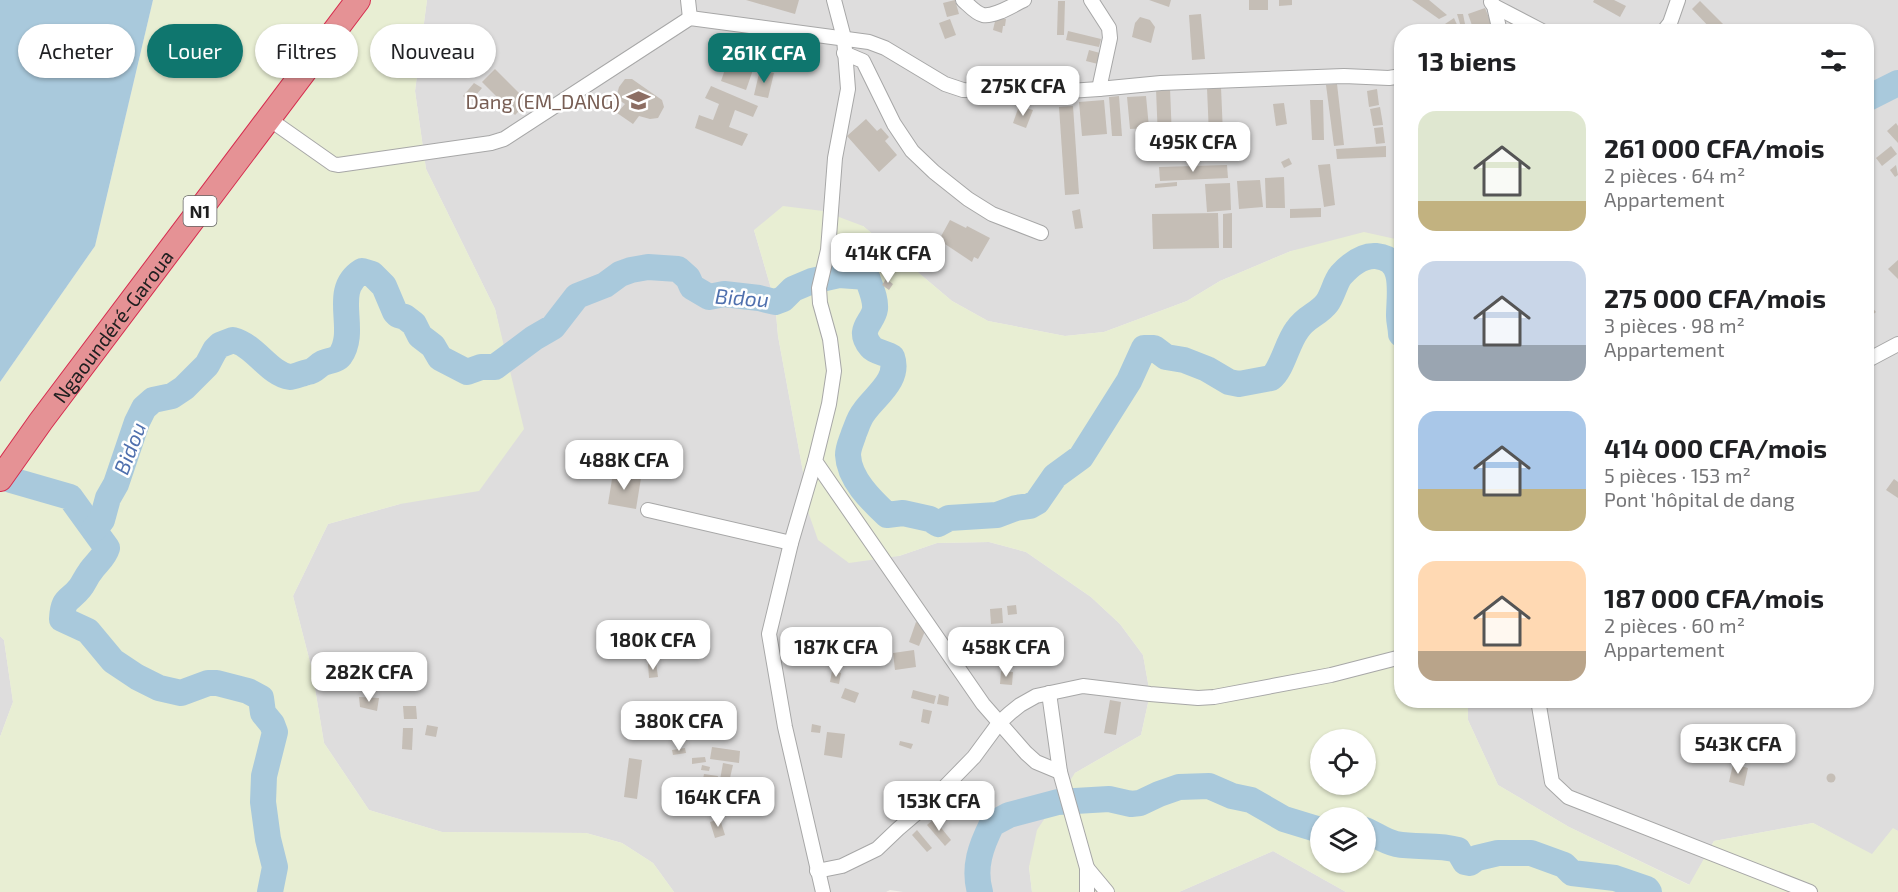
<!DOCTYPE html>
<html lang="fr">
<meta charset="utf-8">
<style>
:root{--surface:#fff;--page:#f6f6f6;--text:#202124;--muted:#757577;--accent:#0f766e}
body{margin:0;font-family:"Exo 2",sans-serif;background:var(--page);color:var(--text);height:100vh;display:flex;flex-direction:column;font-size:22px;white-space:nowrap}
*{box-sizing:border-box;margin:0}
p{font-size:20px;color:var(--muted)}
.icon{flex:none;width:33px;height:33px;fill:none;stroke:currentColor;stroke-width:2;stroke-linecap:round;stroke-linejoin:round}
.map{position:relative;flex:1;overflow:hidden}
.drawer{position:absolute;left:1394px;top:24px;width:480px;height:684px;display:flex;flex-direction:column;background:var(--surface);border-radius:24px;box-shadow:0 2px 4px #0004}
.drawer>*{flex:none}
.guide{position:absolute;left:18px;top:24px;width:570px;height:54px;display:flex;gap:12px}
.controls{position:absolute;left:1310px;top:729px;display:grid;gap:12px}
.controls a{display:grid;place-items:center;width:66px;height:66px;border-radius:50%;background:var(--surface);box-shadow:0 2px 4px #0004;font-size:30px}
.price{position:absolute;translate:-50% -51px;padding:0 14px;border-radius:12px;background:#fff;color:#222;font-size:20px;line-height:39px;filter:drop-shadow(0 2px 3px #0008)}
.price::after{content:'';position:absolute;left:50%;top:36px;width:18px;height:14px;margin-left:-9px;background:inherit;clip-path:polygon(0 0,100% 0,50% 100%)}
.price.current{background:var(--accent);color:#fff}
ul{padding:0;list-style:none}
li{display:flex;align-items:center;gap:18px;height:150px;padding:0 24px}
li span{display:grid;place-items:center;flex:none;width:168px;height:120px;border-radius:18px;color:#555}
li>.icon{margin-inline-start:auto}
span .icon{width:72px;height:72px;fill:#fffc;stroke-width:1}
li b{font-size:26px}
h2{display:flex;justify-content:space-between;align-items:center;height:72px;padding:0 24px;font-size:26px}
.tag{padding:0 21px;border-radius:27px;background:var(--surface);box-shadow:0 2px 4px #0004;font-size:21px;line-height:54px}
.tag.current{background:var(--accent);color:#fff}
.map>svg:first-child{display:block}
.residential{fill:#dedddd}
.farmland{fill:#e8eed3;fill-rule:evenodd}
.water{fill:#a9c9dc}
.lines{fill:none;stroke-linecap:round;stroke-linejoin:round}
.river{stroke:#a9c9dc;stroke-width:26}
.building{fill:#c5beb6}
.street-casing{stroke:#a7a7a7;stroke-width:16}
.highway-casing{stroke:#d62c4e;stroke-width:26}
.street{stroke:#fff;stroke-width:14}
.highway{stroke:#e59295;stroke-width:24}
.labels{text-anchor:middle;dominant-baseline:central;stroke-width:5;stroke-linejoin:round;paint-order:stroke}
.shield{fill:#fff;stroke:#636363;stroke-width:1.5}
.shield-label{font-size:18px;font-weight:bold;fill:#202020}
.education-label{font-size:20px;fill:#785e54;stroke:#fff;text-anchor:end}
.street-label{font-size:20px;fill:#202020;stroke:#fff}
.water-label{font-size:21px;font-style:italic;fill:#4f70ae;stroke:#fff}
</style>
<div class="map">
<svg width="1898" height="892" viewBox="0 0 1898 892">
<rect width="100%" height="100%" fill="#f0efe7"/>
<g class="residential">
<polygon points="427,0 1898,0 1898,831 1893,829 1872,855 1813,823 1714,841 1690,885 1569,827 1498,785 1468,720 1468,700 1866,700 1866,32 1401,32 1401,241 1291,251 1220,281 1187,301 1104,332 1065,336 988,321 952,301 863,226 754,230 775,302 778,336 806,488 899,556 937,543 989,542 1026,552 1091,597 1120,624 1143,655 1150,694 1141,735 1075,773 1029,867 1032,892 903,892 890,890 886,892 674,892 653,863 622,843 586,833 442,832 369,810 324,743 312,670 293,596 328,524 400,504 506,359 495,309 426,169 415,91"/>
<polygon points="0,636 4,640 13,702 0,737"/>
<polygon points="1273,851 1346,892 1179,892"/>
</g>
<g class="farmland">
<polygon points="153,0 427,0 415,91 426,169 495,309 524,429 479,491 400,504 328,524 293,596 312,670 324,743 369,810 442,832 586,833 622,843 653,863 674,892 0,892 0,737 13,702 4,640 0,636 0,382 95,246"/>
<path d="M 783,206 L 823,211 L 863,226 L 952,301 L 988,321 L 1065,336 L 1104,332 L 1187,301 L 1220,281 L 1291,251 L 1364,232 L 1400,240 L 1401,700 L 1468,701 L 1468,720 L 1498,785 L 1569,827 L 1689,885 L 1714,841 L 1813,823 L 1872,854 L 1893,828 L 1898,831 L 1898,892 L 1346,892 L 1273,851 L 1179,892 L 1032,892 L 1029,867 L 1037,830 L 1075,773 L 1141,735 L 1150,694 L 1143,655 L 1120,624 L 1091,597 L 1026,552 L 989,542 L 937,543 L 899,556 L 849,563 L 818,540 L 805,503 L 806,488 L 778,336 L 775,302 L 754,230 ZM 1320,740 L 1365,740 L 1365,784 L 1320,784 ZM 1320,818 L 1365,818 L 1365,862 L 1320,862 Z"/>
</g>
<polygon class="water" points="0,0 153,0 95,246 0,382"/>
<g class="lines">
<g class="river">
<polyline points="1866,99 1898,83"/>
<path d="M 0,474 L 11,480 L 70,497 L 107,548 C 104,558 96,563 90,572 C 86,577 84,583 80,588 C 69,602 63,597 62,619 L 88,631 L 113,661 L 137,677 L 159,688 L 181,693 L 208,683 L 217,683 L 248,691 L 261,698 L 263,713 L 272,724 L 275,732 L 264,776 L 263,802 L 268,839 L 275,867 L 270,892"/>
<path d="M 94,529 L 102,520 L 108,498 L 116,484 L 137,422 L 144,408 L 153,400 L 172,396 L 184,388 L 207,365 L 215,350 L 220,345 L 233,340 C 256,346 269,374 290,377 C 294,377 303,373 308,372 C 315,371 317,366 323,363 C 327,361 337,360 340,356 C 359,329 330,291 362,271 L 372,274 L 384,286 L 395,312 L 398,315 L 405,317 L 414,324 L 420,336 L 433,346 L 440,358 L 467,372 L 481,367 L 495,367 L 534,338 L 553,327 L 577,296 L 605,285 L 620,274 L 631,270 L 648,267 L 678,269 L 688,278 L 692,287 L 709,297 L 724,294 L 759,298 L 775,302 L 783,299 L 793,289 L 812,281 L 839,275 L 867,277 C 870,287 876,298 875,309 C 873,323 856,329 871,347 C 875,352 886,353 892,357 C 900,380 875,396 864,412 C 859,418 857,426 854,433 C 852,440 848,447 848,455 C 849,479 871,500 887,515 L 903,513 L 930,519 L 938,524 L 949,518 L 997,515 L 1016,508 L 1030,506 L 1037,502 L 1055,476 L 1081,457 L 1129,381 L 1144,348 L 1154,348 L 1166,357 L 1184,360 L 1207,369 L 1229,382 L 1239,384 L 1271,378 C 1282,370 1287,343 1297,330 C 1306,316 1318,315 1327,303 C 1333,295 1335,282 1341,275 C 1350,265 1362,255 1376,256 C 1407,259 1399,294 1399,316 C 1399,322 1401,328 1401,334"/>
<path d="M 1365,830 C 1375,834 1385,842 1396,844 C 1417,848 1438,844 1458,850 L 1465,862 L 1470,863 L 1477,858 L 1498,853 L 1531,853 L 1564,865 L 1572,873 L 1615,878 L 1647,889 L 1649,892"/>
<path d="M 980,892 C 973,867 981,846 992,824 L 1009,815 L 1058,802 L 1109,799 L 1131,804 L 1140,803 L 1159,794 L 1179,787 L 1209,786 L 1232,796 L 1251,800 L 1284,819 L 1320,830"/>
</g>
</g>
<g class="building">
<polygon points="746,0 799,0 795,14"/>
<polygon points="955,0 959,14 947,17 943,3"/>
<polygon points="1149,0 1171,0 1169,7"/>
<rect x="1249" y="0" width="19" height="10"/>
<polygon points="1279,0 1292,0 1292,5 1279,6"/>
<polygon points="1412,0 1429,0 1447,15 1439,19"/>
<polygon points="1594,0 1614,0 1626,6 1620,17 1593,2"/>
<polygon points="1058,1 1065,1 1064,35 1057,35"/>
<polygon points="1700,1 1729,30 1728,32 1714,32 1692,9"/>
<polygon points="1485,8 1492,25 1474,31 1468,14"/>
<polygon points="1201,14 1205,59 1192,60 1189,15"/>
<polygon points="1457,14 1463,14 1465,24 1461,27"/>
<polygon points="996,17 1006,19 1005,26 1003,26 1002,33 993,30"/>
<polygon points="1140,17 1150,20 1155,27 1151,43 1132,37 1135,23"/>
<polygon points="1454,18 1458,27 1451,32 1447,32 1442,26"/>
<polygon points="950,19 956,35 945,39 939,23"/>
<polygon points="1512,20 1527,29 1526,32 1514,32 1507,28"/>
<polygon points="1068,31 1101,39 1099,47 1066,40"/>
<polygon points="1089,50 1100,53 1098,64 1086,61"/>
<polygon points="730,55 755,64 746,90 721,81"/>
<polygon points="495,69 528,102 515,115 482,82"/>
<polygon points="760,69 774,73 768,98 754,95"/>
<polygon points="625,79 632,79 662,100 664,107 658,118 650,119 639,116 633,124 617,113 625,104 616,98 619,87"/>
<polygon points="474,83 482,88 470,102 463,96"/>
<polygon points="1337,84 1344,145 1334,146 1326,85"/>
<polygon points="711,86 758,106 753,117 735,110 729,127 748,134 742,146 695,128 699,115 713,120 719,104 705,98"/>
<polygon points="1221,87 1223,134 1209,135 1207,88"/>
<polygon points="1170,88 1172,138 1158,139 1156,89"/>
<polygon points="1377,89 1379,105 1369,107 1367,91"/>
<polygon points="1119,96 1122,136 1112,136 1109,97"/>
<polygon points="1146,96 1149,128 1130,129 1127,97"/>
<polygon points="1104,100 1107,134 1082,136 1079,102"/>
<polygon points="1310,100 1323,100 1324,140 1312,140"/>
<polygon points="1284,103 1287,124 1276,126 1273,104"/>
<polygon points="1019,106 1033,110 1026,128 1013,123"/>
<polygon points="1073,106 1079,194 1065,195 1059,107"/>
<polygon points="1380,107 1383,125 1373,126 1370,109"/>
<polygon points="866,119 877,131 881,128 889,137 885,141 897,155 879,172 847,136"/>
<polygon points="1896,123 1898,126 1898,143 1887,131"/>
<polygon points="1383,127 1385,143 1376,144 1374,128"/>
<polygon points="1226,141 1227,155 1157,157 1156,143"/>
<polygon points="1386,146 1386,157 1337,159 1336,149"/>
<polygon points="1891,146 1897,154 1882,166 1876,158"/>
<polygon points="1289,158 1292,164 1284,168 1281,162"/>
<polygon points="1330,164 1335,205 1324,207 1318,165"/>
<polygon points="1227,165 1228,178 1160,181 1159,167"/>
<polygon points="1896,165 1898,175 1895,177 1890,170"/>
<polygon points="1284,177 1285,208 1266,208 1265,178"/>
<polygon points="1260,180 1263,207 1239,209 1237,181"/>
<polygon points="1177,182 1177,186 1155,188 1155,184"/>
<polygon points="1230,183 1231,210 1207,212 1205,184"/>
<polygon points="1321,208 1321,217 1290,218 1290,209"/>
<polygon points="1080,209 1083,228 1075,229 1072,211"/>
<polygon points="1218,213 1219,248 1153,249 1152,214"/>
<polygon points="1232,213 1232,248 1223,248 1223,214"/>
<polygon points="950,220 966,228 967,226 990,238 978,259 974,257 972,262 939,240"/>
<polygon points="1898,260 1898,279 1888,269"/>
<polygon points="886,279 893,284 889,290 882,285"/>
<polygon points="1869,304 1876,312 1866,320 1866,307"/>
<polygon points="613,473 641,478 636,509 608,504"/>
<polygon points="1894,479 1898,482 1898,498 1886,490"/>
<polygon points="1016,605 1017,614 1008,615 1007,606"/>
<polygon points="1002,608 1003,623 991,624 990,609"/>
<polygon points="916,622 927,626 919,646 909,642"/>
<polygon points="989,627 999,628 998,636 988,635"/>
<polygon points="864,630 875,633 870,656 858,653"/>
<polygon points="914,650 916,667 895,670 893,653"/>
<polygon points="656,663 658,677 649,678 648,664"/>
<polygon points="832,671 841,673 839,684 830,682"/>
<polygon points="1001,671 1013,672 1012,685 1000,684"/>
<polygon points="845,688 859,693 855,703 841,698"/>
<polygon points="913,690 936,696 934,704 911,698"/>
<polygon points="939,694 949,697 948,706 937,704"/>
<polygon points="359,697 379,698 377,711 360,707"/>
<polygon points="1110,700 1121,702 1116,735 1104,733"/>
<polygon points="403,706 416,706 417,719 404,719"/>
<polygon points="923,709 932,711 929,724 921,722"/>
<polygon points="812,724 821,726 820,733 811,732"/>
<polygon points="427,725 438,727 436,737 425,735"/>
<polygon points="403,728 413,728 412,750 402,749"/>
<polygon points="827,732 845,734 842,758 824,755"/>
<polygon points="900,741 913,744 911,749 899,745"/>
<polygon points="712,747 740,751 739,763 710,759"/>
<polygon points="685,748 686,753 673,755 672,750"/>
<polygon points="705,757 706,762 692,764 692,758"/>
<polygon points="629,758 642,760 637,799 624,797"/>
<polygon points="723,763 733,765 729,782 720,780"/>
<polygon points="1733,764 1748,768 1744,786 1729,782"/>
<polygon points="702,765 710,767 709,771 701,770"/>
<circle cx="1831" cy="778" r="4.5"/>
<polygon points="704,774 718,776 716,787 702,784"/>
<polygon points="698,790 700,800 692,801 691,791"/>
<polygon points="720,819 725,835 715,838 710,822"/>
<polygon points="934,819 951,840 945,846 927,825"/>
<polygon points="917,830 932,848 927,852 912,835"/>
</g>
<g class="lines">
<defs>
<g id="street">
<polyline points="688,0 690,18"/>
<polyline points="834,0 844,38 848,89 835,158 828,250 819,288 820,303 830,339 834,371 829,404 815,461 983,704 1026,753 1036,762 1060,772"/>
<path d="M 963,0 C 969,5 975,13 983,15 C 995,17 1013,5 1024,0"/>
<polyline points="1091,0 1109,28 1110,38 1099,89"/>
<polyline points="1491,2 1494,6 1500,32"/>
<polyline points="1494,6 1544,32"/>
<polyline points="1663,32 1670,23 1678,0"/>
<polyline points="844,53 863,61 894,124 912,151 934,172 968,199 992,214 1041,233"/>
<polyline points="269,119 333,164 338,165 491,143 504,139 690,18 869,42 885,48 945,84 963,90 1054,92 1099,89 1161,83 1344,76 1389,78 1401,76"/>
<polyline points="1866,361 1898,344"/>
<polyline points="815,461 791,543 769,634 785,727 823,892"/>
<polyline points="648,510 791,543"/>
<polyline points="1049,693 1060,772 1087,868 1087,892"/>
<polyline points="1538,700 1552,782 1568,797 1810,892"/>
<polyline points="1087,868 1107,892"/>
<polyline points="817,871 842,866 877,849 898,829 932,800 974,757 999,723 1010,713 1020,705 1036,696 1083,686 1150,694 1198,698 1214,697 1331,675 1401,657"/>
</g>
<g id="highway">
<path id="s1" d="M 0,479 L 41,421 L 358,0"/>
</g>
</defs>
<use href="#street" class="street-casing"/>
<use href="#highway" class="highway-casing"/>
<use href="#street" class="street"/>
<use href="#highway" class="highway"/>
</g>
<defs>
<symbol id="school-bare" viewBox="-9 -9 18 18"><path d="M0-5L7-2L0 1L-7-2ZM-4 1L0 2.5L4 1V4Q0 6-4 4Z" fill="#8d6e63" stroke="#fff" stroke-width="2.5" paint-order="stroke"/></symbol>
</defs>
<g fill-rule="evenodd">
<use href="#school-bare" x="622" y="84" width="33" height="33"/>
</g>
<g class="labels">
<rect class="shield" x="183.5" y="196" width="33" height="30" rx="4.5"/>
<g class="shield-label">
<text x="200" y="211">N1</text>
</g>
<g class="education-label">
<text x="620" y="101">Dang (EM_DANG)</text>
</g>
<g class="street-label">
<text stroke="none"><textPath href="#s1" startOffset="190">Ngaoundéré-Garoua</textPath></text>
</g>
<g class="water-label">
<text transform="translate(742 297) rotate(4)">Bidou</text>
<text transform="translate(129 448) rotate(-69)">Bidou</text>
</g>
</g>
</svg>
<div class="controls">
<a><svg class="icon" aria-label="locate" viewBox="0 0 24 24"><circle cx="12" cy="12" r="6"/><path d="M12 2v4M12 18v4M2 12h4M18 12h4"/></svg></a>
<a><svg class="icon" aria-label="layers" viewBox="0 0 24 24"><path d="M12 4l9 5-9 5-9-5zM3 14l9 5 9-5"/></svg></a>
</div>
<b class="price current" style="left:764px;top:84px">261K CFA</b>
<b class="price" style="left:1023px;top:117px">275K CFA</b>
<b class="price" style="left:1193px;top:173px">495K CFA</b>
<b class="price" style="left:888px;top:284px">414K CFA</b>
<b class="price" style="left:624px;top:491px">488K CFA</b>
<b class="price" style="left:653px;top:671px">180K CFA</b>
<b class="price" style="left:836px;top:678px">187K CFA</b>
<b class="price" style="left:1006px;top:678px">458K CFA</b>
<b class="price" style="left:369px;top:703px">282K CFA</b>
<b class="price" style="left:679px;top:752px">380K CFA</b>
<b class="price" style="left:1738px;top:775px">543K CFA</b>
<b class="price" style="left:718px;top:828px">164K CFA</b>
<b class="price" style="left:939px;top:832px">153K CFA</b>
<div class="guide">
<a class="tag">Acheter</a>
<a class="tag current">Louer</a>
<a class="tag">Filtres</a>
<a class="tag">Nouveau</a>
</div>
<section class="drawer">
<h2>13 biens<svg class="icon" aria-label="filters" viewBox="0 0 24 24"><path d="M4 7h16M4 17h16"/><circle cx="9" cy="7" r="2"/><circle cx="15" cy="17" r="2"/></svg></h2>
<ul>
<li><span style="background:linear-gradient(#dfe7d0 75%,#c2b280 0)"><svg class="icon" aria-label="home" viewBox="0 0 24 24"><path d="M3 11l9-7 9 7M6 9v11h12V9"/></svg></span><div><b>261 000 CFA/mois</b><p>2 pièces · 64 m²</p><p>Appartement</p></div></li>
<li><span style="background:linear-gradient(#c9d6e8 70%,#9aa5b1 0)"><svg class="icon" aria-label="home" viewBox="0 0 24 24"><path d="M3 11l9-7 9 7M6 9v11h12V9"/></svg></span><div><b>275 000 CFA/mois</b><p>3 pièces · 98 m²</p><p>Appartement</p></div></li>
<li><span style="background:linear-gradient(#a9c7e8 65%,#c2b280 0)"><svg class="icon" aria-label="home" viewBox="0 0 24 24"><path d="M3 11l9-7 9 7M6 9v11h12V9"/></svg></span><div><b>414 000 CFA/mois</b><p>5 pièces · 153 m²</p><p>Pont 'hôpital de dang</p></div></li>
<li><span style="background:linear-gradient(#ffd9b3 75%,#b9a48a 0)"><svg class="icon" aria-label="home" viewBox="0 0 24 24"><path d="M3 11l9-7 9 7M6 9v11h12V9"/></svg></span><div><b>187 000 CFA/mois</b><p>2 pièces · 60 m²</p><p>Appartement</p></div></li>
</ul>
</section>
</div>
